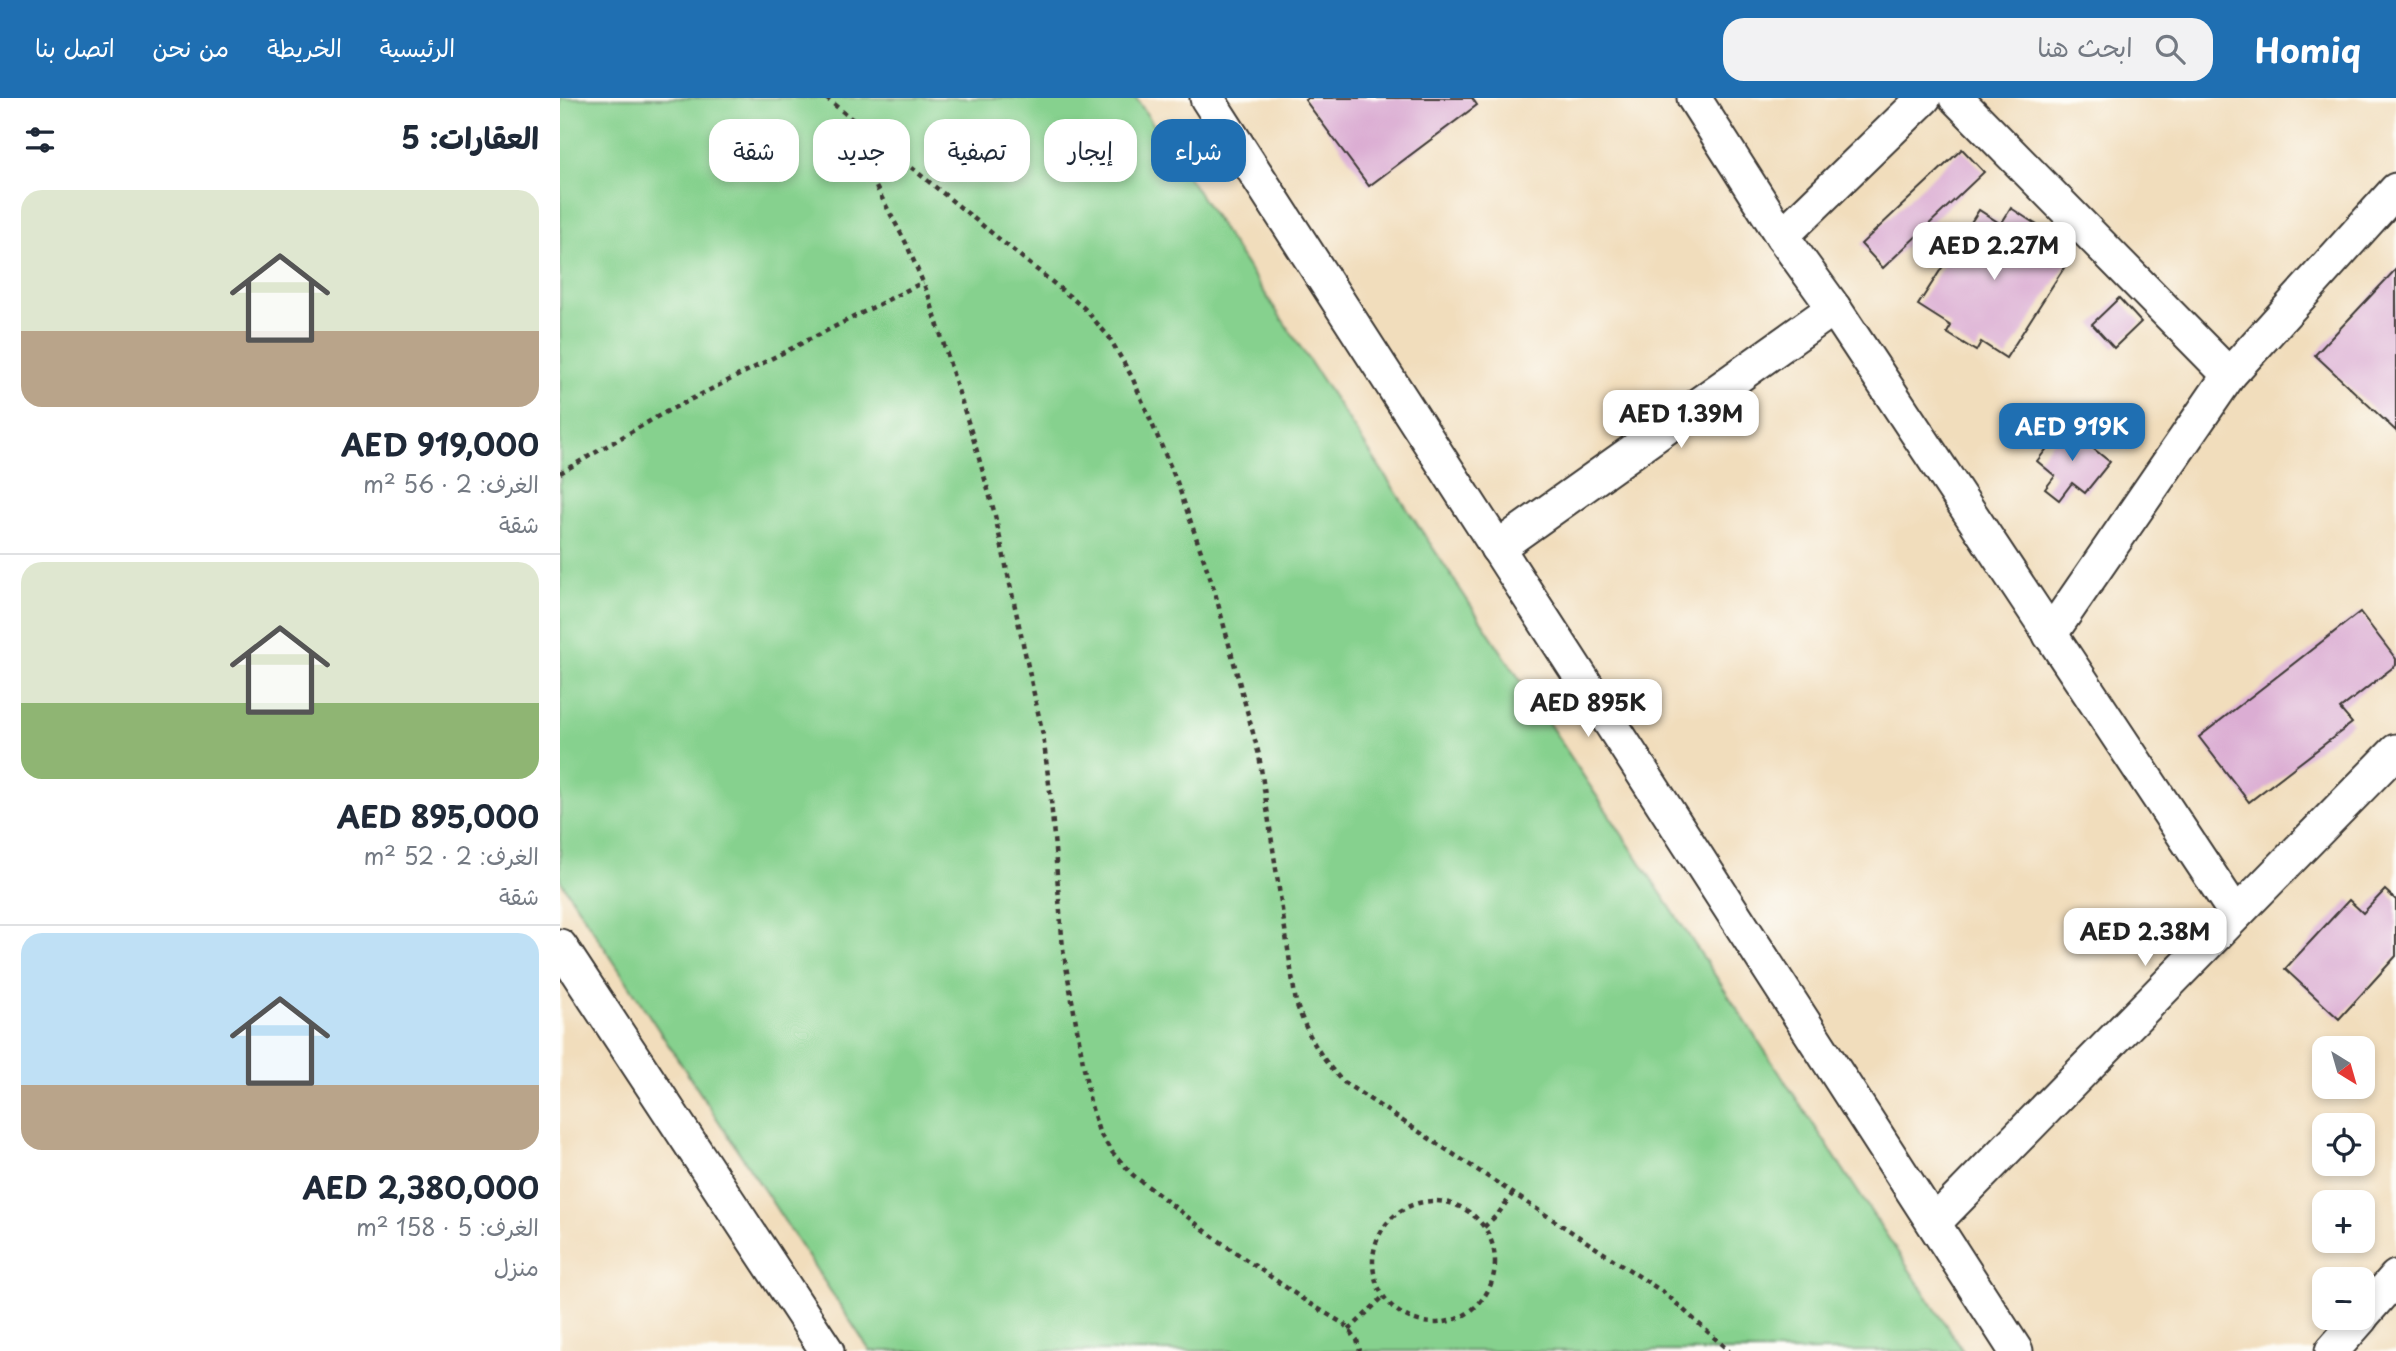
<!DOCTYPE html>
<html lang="ar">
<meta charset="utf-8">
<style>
:root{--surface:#fff;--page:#f2f2f3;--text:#1f2937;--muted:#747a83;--line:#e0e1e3;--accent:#1f6fb2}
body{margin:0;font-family:"Playpen Sans","Playpen Sans Arabic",sans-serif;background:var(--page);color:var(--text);direction:rtl;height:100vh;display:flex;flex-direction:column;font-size:26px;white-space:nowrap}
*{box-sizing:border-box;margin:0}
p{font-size:23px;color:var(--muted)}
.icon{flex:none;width:38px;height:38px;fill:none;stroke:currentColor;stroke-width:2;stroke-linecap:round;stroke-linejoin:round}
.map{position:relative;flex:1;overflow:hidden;direction:ltr}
.drawer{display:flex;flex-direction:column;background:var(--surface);width:560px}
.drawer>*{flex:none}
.top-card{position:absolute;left:21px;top:21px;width:665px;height:63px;direction:rtl;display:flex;gap:14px}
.needle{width:46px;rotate:143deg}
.buttons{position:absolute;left:1752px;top:938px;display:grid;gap:14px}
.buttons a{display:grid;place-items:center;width:63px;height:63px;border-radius:14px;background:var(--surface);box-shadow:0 4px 10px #0003;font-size:35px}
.price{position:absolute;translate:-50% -60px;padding:0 16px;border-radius:14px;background:#fff;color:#222;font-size:23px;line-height:46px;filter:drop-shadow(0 2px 4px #0008)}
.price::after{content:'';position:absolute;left:50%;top:42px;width:21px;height:16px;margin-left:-10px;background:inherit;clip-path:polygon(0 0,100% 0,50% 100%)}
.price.current{background:var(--accent);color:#fff}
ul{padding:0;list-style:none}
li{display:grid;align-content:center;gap:14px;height:371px;padding:0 21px}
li+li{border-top:2px solid var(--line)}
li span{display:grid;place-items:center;height:217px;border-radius:21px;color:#555}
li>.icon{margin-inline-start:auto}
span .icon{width:126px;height:126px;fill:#fffc;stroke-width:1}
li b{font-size:30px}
h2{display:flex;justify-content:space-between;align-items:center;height:84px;padding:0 21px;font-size:30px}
.pill{padding:0 24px;border-radius:21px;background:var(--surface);box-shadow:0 4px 10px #0003;font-size:24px;line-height:63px}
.pill.current{background:var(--accent);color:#fff}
header{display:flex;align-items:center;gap:42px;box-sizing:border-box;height:98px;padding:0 35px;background:var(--accent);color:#fff}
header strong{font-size:33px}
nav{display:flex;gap:38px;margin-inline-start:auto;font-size:24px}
.search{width:490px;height:63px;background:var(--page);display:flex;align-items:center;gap:18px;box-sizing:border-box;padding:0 24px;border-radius:21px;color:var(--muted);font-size:26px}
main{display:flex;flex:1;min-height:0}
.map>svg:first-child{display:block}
.green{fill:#86d18e;stroke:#517655;stroke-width:2}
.building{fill:#dbadd3}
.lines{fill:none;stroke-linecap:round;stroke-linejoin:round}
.minor-casing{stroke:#3c3934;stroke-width:37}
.path{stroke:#3c3934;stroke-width:4.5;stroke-dasharray:5 5;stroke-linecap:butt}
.minor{stroke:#fff;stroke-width:33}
</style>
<header>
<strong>Homiq</strong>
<div class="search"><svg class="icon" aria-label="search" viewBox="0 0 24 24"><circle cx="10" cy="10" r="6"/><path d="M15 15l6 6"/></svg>ابحث هنا</div>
<nav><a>الرئيسية</a><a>الخريطة</a><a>من نحن</a><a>اتصل بنا</a></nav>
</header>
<main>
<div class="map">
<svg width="1836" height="1253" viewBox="0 0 1836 1253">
<rect width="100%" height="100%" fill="#fdfcf7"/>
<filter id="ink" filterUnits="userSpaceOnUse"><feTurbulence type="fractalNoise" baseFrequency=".0143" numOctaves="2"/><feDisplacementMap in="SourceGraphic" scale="14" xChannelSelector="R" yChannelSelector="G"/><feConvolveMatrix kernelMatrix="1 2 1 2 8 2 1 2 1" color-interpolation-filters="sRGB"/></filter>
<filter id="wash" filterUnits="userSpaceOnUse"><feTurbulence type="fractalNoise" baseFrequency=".00686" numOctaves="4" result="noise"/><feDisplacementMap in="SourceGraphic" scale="28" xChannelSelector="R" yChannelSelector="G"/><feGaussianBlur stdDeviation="1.57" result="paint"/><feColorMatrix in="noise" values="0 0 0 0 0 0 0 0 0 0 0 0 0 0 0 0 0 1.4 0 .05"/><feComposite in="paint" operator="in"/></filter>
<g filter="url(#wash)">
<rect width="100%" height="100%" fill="#f1ddbc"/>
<polygon class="green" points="0,0 576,0 1403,1253 310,1253 0,782"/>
<g id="blocks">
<g class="building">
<polygon points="748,0 912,0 917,7 809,88 745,2"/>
<polygon points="1402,51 1424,74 1323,170 1301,146"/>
<polygon points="1451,110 1489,135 1482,146 1509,162 1446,260 1421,244 1416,253 1387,235 1391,228 1358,207 1419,112 1441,126"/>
<polygon points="1836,171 1836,333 1755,257"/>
<polygon points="1559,200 1581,224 1554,250 1532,226"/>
<polygon points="1505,328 1550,364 1525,395 1512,385 1499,402 1485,391 1495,378 1477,363"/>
<polygon points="1800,514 1836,561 1836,567 1780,611 1792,625 1689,704 1639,639"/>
<polygon points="1825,792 1836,802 1836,858 1779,921 1725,871 1789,802 1803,815"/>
</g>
</g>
</g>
<g filter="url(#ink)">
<use href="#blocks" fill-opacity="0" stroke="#3c3934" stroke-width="2"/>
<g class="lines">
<defs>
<g id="minor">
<polyline points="647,0 1456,1253"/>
<polyline points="1134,0 1222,138 1274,210 1676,816"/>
<polyline points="1396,0 1669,277"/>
<polyline points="1222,138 1364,0"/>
<polyline points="937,450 1274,210"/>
<polyline points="1490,537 1669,277 1836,92"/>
<polyline points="0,848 267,1253"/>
<polyline points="1374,1125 1836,653"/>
<polyline points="1802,1218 1836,1179"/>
<polyline points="1772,1253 1801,1220"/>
</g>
</defs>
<use href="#minor" class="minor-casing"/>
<g class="path">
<path d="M 266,0 L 524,210 L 549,239 L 572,279 L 617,384 L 654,491 L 699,657 L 736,905 C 749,939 758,956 782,983 L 1106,1196 L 1169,1253"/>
<polyline points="296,25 293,46 346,145 368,196 414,343 434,413 483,637 491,702 503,851 530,1004 539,1034 552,1054 573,1077 655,1140 747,1204 784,1226 797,1242 800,1253"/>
<polyline points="0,375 102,316 363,184"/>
<circle cx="874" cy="1164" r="61"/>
<polyline points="924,1129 938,1116 953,1095"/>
<polyline points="789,1232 823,1199"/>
</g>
<use href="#minor" class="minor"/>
</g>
</g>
</svg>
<div class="buttons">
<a><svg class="needle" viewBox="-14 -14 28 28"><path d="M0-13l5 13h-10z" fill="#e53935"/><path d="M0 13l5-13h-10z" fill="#747a83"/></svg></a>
<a><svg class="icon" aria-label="locate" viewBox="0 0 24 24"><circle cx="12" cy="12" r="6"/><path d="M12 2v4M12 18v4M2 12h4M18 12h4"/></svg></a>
<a>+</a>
<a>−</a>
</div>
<b class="price" style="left:1434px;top:184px">AED 2.27M</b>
<b class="price" style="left:1121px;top:352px">AED 1.39M</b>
<b class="price current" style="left:1512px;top:365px">AED 919K</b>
<b class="price" style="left:1028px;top:641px">AED 895K</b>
<b class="price" style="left:1585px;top:870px">AED 2.38M</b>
<div class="top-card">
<a class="pill current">شراء</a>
<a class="pill">إيجار</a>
<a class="pill">تصفية</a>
<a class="pill">جديد</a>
<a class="pill">شقة</a>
</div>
</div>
<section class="drawer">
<h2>العقارات: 5<svg class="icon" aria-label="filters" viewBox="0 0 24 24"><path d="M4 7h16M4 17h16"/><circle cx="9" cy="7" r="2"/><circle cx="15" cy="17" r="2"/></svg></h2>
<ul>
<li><span style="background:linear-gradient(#dfe7d0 65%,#b9a48a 0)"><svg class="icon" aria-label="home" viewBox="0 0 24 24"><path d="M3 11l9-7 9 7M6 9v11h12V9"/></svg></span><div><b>AED 919,000</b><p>الغرف: 2 · 56 m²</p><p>شقة</p></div></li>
<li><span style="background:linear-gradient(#dfe7d0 65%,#8fb573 0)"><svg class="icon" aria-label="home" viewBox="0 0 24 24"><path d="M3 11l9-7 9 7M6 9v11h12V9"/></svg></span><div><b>AED 895,000</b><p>الغرف: 2 · 52 m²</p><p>شقة</p></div></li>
<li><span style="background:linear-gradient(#bfe0f5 70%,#b9a48a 0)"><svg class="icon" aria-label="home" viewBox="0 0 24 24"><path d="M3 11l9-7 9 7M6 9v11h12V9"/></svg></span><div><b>AED 2,380,000</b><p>الغرف: 5 · 158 m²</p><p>منزل</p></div></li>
</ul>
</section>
</main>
